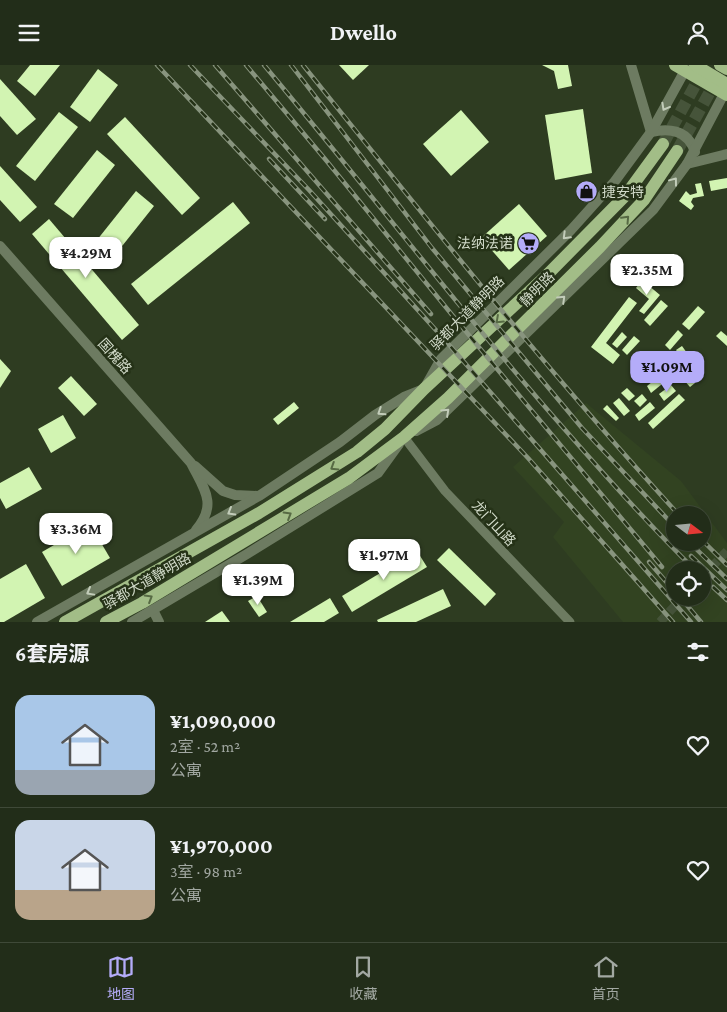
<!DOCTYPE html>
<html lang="zh">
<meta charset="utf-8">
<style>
:root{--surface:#222d19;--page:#2a3522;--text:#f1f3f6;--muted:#a2a8a2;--line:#3f4938;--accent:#b4acf9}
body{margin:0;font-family:"Crimson Pro","Noto Sans SC",serif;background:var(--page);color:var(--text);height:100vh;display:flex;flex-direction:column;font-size:19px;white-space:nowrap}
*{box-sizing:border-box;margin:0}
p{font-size:16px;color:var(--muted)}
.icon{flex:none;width:28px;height:28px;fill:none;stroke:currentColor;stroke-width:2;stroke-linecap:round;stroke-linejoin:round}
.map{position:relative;height:557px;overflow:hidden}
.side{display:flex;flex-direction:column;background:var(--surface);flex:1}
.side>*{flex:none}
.needle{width:32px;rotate:106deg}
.fabs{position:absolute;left:666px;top:441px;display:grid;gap:10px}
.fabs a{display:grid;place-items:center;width:45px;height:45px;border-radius:50%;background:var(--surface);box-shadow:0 5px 20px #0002,0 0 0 1px var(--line);font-size:25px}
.price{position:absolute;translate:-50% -42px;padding:0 11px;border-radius:10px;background:#fff;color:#222;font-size:16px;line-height:32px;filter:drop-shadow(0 1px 2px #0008)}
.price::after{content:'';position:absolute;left:50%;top:30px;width:15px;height:11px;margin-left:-8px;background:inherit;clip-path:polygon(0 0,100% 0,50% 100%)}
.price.active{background:var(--accent);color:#111}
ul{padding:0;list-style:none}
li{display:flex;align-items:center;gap:15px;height:125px;padding:0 15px}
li+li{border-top:1px solid var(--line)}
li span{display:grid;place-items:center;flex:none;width:140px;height:100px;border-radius:15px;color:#555}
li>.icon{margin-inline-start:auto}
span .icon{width:60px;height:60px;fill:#fffc;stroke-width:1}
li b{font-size:21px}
h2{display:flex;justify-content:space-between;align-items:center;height:60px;padding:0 15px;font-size:21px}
header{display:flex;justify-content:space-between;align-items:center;height:65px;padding:0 15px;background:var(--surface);font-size:22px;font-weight:700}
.dock{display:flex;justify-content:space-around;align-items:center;height:70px;border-top:1px solid var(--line);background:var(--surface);font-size:14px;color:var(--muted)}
.dock a{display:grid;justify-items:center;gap:2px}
.dock .active{color:var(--accent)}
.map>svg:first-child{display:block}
.built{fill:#324321;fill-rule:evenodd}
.building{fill:#d2f4b2}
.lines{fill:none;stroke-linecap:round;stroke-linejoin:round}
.minor-tunnel{stroke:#46543a;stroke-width:9;stroke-dasharray:9 4.5;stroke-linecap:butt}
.primary-tunnel{stroke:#46543a;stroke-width:12;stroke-dasharray:12 6;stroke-linecap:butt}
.minor{stroke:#6d7b61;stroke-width:9}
.tertiary{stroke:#6d7b61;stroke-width:10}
.primary{stroke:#a2bd87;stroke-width:12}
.rail-casing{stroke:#88947e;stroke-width:4.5}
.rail{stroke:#253217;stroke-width:2.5;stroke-dasharray:8;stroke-linecap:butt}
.primary-bridge{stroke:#a2bd87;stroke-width:12}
.oneway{stroke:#c2ccb9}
.oneway2{stroke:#576a44}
.labels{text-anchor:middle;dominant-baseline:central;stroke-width:5;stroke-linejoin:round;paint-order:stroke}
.poi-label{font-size:14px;fill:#d1dac9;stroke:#253217;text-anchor:start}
.street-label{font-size:14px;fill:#d1dac9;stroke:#253217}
</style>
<header><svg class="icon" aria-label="menu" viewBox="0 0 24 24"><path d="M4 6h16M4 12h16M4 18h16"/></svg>Dwello<svg class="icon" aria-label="person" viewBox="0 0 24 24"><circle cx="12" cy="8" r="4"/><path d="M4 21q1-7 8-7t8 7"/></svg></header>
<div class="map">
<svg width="727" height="557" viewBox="0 0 727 557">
<rect width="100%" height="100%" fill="#2e3c21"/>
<path class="built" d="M 586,338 L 681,416 L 727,478 L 727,557 L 623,557 L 553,472 L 564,457 L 513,402 ZM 675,450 L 702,450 L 702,478 L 675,478 ZM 675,505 L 702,505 L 702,532 L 675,532 Z"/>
<g class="building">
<polygon points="30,0 60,0 35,31 17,16"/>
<polygon points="339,0 369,0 353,15"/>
<polygon points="542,0 568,0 572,21 558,24 554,6"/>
<polygon points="98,4 118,20 90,57 70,42"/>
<polygon points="0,14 36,54 17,70 0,51"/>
<polygon points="583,44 592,108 555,115 545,50"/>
<polygon points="461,45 489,77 451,111 423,79"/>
<polygon points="59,47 78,62 35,116 16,101"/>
<polygon points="125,52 200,133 182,150 107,69"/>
<polygon points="97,85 115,100 73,153 54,139"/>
<polygon points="0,101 37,142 20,157 0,135"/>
<polygon points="727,113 727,123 711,126 709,116"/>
<polygon points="701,118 704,131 693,133 691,137 694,141 691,145 679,136 686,126 690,130 697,128 695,119"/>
<polygon points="136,126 154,141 111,195 93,180"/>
<polygon points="233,137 250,158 148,240 131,219"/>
<polygon points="519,139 547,171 509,205 481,173"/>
<polygon points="49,154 139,260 122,275 32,169"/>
<polygon points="642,215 660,230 644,249 639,246 649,234 636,223"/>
<polygon points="629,232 637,238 606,278 620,290 613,299 591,282"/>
<polygon points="661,235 668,241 650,261 644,255"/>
<polygon points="698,241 705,247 689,265 682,259"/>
<polygon points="678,265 683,270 670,285 665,280"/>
<polygon points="721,266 727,271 727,281 716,271"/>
<polygon points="622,267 627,272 617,283 612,279"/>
<polygon points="634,271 640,276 627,290 622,285"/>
<polygon points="682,281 687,288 681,292 676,285"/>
<polygon points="0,294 11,306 0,323"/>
<polygon points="655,299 660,305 649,313 645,307"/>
<polygon points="680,302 695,318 690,322 676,306"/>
<polygon points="662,309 667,315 651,328 647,321"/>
<polygon points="71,311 97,339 84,351 58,323"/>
<polygon points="671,320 676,326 664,336 659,329"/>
<polygon points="627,323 635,331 629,336 621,328"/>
<polygon points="642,329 647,335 640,342 634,336"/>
<polygon points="679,329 685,335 653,364 648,358"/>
<polygon points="619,333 630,346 624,351 613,338"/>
<polygon points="294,337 299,343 278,360 273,354"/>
<polygon points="650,337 655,343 639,356 635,350"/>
<polygon points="607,340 619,353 616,356 603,344"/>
<polygon points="63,350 76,373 51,388 38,364"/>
<polygon points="29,402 42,424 6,444 0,433 0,418"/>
<polygon points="90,459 110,493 62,521 42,487"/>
<polygon points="449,483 496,529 485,541 437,495"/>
<polygon points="417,486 427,502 352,547 342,531"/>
<polygon points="26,499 45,533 4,557 0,557 0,514"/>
<polygon points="443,524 451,541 416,557 378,557 377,555"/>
<polygon points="257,531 267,547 259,552 248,536"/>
<polygon points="330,533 339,548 324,557 290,557"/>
<polygon points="222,546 230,557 205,557"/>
</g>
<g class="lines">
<g class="minor-tunnel">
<polyline points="702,512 727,486"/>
<polyline points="660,557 683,532"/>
</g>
<g class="primary-tunnel">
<polyline points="663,79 704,4"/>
<polyline points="677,86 717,14"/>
</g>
<polyline class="minor" points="404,372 445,426 570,557"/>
<g class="tertiary">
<path d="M 631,0 L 651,67 C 670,63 688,65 695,87"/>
<polyline points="687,99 727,89"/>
<path d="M 0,181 L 191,398 C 204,424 218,439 196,465"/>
<polyline points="416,366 437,355 653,145 687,99 727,23"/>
<polyline points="195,401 223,426 235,430 258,431"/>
<polyline points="153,545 159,557"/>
<polyline points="37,557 259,431 340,377 375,350 404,332 424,324 441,294 571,165 615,116 651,67 688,0"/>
<polyline points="132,557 247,489 378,408 399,379"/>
</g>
<g class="primary">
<polyline points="675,0 727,30"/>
<polyline points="65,557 259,448 357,387 385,364 424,324 546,211 625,131 663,79"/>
<polyline points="106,557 142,538 349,413 404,372 448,333 600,182 644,135 677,86"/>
</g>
<defs>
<g id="rail">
<polyline points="157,0 528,393 673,557"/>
<polyline points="190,0 309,125 444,274 691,557"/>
<polyline points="215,0 431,249"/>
<polyline points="246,0 325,94 453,251 662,502"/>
<path d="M 264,0 C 366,122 462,248 567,367 C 608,414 650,461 695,505"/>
<polyline points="291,0 432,183 582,363 675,462"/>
<path d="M 303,0 C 425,152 547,306 679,450"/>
<polyline points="269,94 325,154"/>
<polyline points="702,475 727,500"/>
<polyline points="690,478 727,514"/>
<polyline points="691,491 727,525"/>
<polyline points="649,497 675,527"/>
<polyline points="713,522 727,535"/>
<polyline points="680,532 701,557"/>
</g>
</defs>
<use href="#rail" class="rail-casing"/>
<use href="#rail" class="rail"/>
<g class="primary-bridge">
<polyline points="695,0 727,19"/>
<polyline points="720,0 727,4"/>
</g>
</g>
<defs><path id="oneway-chevron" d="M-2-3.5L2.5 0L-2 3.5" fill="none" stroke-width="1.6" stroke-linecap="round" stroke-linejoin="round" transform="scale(1.25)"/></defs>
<g class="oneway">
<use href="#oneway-chevron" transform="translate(665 42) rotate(119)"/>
<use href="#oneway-chevron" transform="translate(674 116) rotate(-53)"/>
<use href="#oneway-chevron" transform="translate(566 171) rotate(135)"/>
<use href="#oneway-chevron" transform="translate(562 234) rotate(-44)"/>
<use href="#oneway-chevron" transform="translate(381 347) rotate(147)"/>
<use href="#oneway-chevron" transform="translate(446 347) rotate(-43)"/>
<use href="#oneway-chevron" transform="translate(231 447) rotate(150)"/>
<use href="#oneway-chevron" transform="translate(90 527) rotate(151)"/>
</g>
<g class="oneway2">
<use href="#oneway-chevron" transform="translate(626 154) rotate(-47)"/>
<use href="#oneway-chevron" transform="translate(499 255) rotate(137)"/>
<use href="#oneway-chevron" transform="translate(334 402) rotate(148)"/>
<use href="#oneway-chevron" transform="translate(288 450) rotate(-31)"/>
<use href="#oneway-chevron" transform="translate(149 533) rotate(-31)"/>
</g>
<defs>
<symbol id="shop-disc" viewBox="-11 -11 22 22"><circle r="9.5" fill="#b4acf9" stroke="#253217"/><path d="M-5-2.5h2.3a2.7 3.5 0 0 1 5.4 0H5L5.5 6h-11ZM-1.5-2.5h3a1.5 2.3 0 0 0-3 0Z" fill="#111"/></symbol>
<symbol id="supermarket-disc" viewBox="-11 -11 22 22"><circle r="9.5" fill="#b4acf9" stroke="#253217"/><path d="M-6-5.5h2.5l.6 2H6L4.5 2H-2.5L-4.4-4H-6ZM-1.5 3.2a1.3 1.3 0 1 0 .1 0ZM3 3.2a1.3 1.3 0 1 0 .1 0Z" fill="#111"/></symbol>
</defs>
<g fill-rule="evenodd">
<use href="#shop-disc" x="574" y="114" width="25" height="25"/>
<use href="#supermarket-disc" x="516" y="166" width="25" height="25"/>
</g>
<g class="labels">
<g class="poi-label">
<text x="602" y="127">捷安特</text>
<text x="513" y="178" text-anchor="end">法纳法诺</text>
</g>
<g class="street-label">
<text transform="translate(537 224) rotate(-45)">静明路</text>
<text transform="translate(467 248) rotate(-45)">驿都大道静明路</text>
<text transform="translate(115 291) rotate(48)">国槐路</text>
<text transform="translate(494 458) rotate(47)">龙门山路</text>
<text transform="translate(147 516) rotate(-30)">驿都大道静明路</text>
</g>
</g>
</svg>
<div class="fabs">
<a><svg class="needle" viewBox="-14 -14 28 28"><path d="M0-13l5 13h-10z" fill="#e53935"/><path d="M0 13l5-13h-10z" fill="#a2a8a2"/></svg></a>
<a><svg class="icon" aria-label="locate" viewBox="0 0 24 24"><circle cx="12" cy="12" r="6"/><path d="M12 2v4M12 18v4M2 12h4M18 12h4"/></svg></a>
</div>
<b class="price" style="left:86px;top:214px">¥4.29M</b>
<b class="price" style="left:647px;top:231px">¥2.35M</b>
<b class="price active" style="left:667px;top:328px">¥1.09M</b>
<b class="price" style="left:76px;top:490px">¥3.36M</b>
<b class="price" style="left:384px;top:516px">¥1.97M</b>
<b class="price" style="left:258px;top:541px">¥1.39M</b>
</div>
<section class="side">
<h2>6套房源<svg class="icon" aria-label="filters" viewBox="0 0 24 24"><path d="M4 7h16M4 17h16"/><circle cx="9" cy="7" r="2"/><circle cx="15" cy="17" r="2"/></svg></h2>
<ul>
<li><span style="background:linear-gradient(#a9c7e8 75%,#9aa5b1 0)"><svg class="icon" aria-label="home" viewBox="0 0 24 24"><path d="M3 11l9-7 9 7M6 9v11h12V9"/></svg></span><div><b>¥1,090,000</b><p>2室 · 52 m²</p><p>公寓</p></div><svg class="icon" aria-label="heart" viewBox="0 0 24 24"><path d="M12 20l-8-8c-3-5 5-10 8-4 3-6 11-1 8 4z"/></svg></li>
<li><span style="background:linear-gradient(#c9d6e8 70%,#b9a48a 0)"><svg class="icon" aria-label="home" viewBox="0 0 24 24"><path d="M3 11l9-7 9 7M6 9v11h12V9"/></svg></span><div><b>¥1,970,000</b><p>3室 · 98 m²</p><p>公寓</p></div><svg class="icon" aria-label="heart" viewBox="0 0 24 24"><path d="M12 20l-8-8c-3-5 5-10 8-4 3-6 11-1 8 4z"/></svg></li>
</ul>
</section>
<nav class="dock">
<a class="active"><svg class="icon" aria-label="map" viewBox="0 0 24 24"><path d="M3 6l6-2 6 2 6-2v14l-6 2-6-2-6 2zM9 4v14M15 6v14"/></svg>地图</a>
<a><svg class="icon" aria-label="saved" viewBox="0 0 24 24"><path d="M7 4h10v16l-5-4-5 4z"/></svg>收藏</a>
<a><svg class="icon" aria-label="home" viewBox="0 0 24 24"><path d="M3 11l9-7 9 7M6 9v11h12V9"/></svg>首页</a>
</nav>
